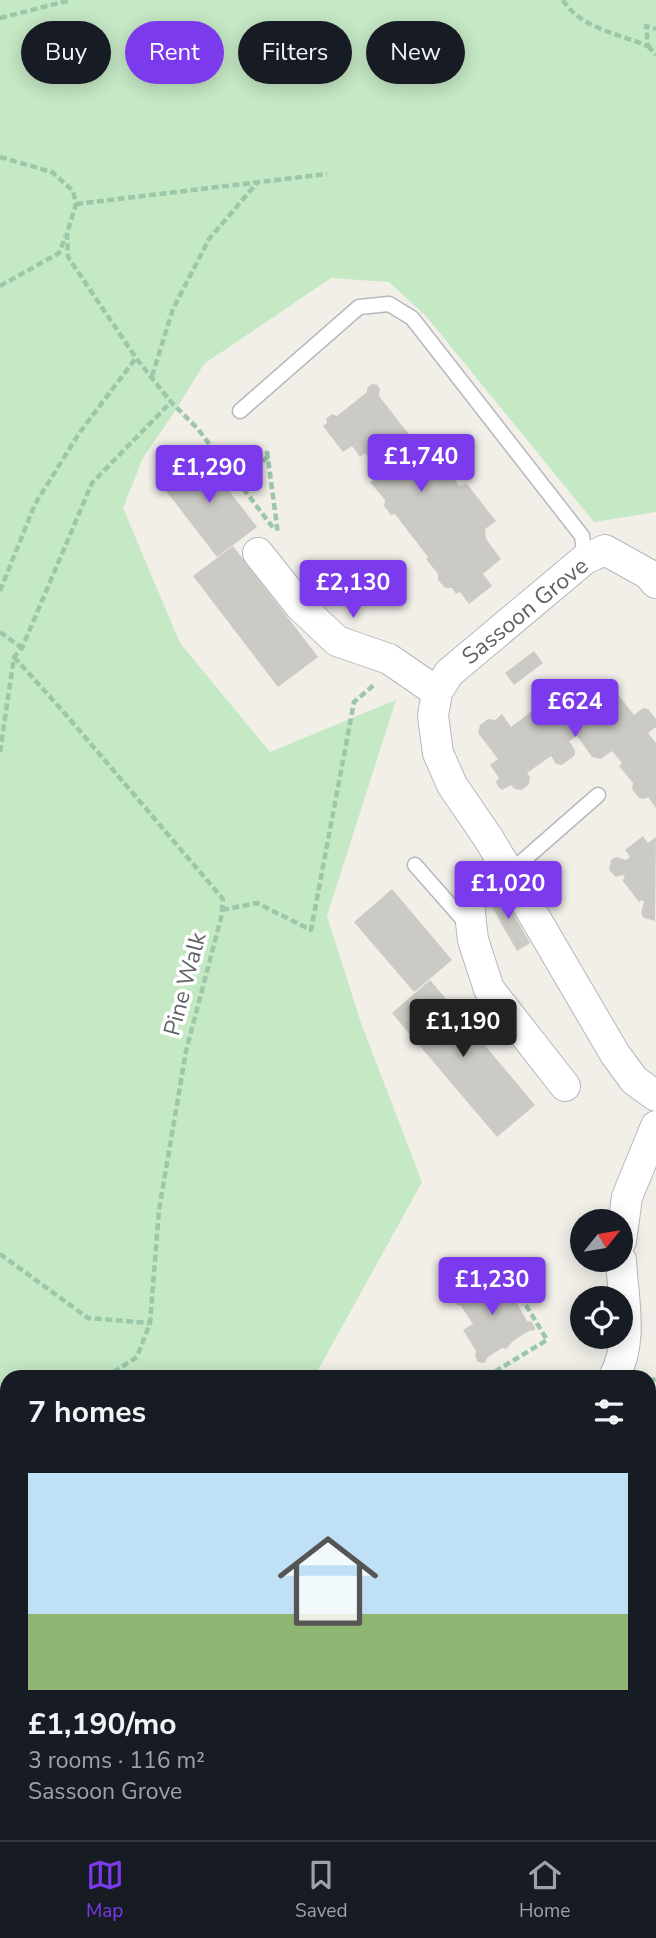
<!DOCTYPE html>
<meta charset="utf-8">
<style>
:root{--surface:#171b24;--page:#20242c;--text:#f1f3f6;--muted:#9ea1a6;--line:#363941;--accent:#7c3aed}
body{margin:0;font-family:"Nunito Sans",sans-serif;background:var(--page);color:var(--text);height:100vh;display:flex;flex-direction:column;font-size:26px;white-space:nowrap}
*{box-sizing:border-box;margin:0}
p{font-size:23px;color:var(--muted)}
.icon{flex:none;width:38px;height:38px;fill:none;stroke:currentColor;stroke-width:2;stroke-linecap:round;stroke-linejoin:round}
.map{position:relative;flex:1;overflow:hidden}
.drawer{position:absolute;left:0px;top:1370px;width:656px;height:471px;display:flex;flex-direction:column;background:var(--surface);border-radius:21px 21px 0 0;box-shadow:0 4px 18px #0003}
.drawer>*{flex:none}
.hud{position:absolute;left:21px;top:21px;width:614px;height:63px;display:flex;gap:14px}
.needle{width:46px;rotate:60deg}
.controls{position:absolute;left:570px;top:1209px;display:grid;gap:14px}
.controls a{display:grid;place-items:center;width:63px;height:63px;border-radius:50%;background:var(--surface);box-shadow:0 4px 18px #0003;font-size:35px}
.price{position:absolute;translate:-50% -60px;padding:0 16px;border-radius:7px;background:var(--accent);color:#fff;font-size:23px;line-height:46px;filter:drop-shadow(0 2px 4px #0008)}
.price::after{content:'';position:absolute;left:50%;top:42px;width:21px;height:16px;margin-left:-10px;background:inherit;clip-path:polygon(0 0,100% 0,50% 100%)}
.price.active{background:#222;color:#fff}
ul{padding:0;list-style:none}
li{display:grid;align-content:center;gap:14px;height:371px;padding:0 28px}
li+li{border-top:2px solid var(--line)}
li span{display:grid;place-items:center;height:217px;border-radius:0px;color:#555}
li>.icon{margin-inline-start:auto}
span .icon{width:126px;height:126px;fill:#fffc;stroke-width:1}
li b{font-size:30px}
h2{display:flex;justify-content:space-between;align-items:center;height:84px;padding:0 28px;font-size:30px}
.pill{padding:0 24px;border-radius:32px;background:var(--surface);box-shadow:0 4px 18px #0003;font-size:24px;line-height:63px}
.pill.active{background:var(--accent);color:#fff}
.tab-bar{display:flex;justify-content:space-around;align-items:center;height:98px;border-top:2px solid var(--line);background:var(--surface);font-size:19px;color:var(--muted)}
.tab-bar a{display:grid;justify-items:center;gap:4px}
.tab-bar .active{color:var(--accent)}
.map>svg:first-child{display:block}
.green{fill:#c5e8c5}
.building{fill:#cccac5}
.lines{fill:none;stroke-linecap:round;stroke-linejoin:round}
.lane-casing{stroke:#b5b8bc;stroke-width:17}
.street-casing{stroke:#b5b8bc;stroke-width:32}
.path{stroke:#9cc7a9;stroke-width:4.5;stroke-dasharray:7 3.5;stroke-linecap:butt}
.lane{stroke:#fff;stroke-width:14}
.street{stroke:#fff;stroke-width:30}
.labels{text-anchor:middle;dominant-baseline:central;stroke-width:7;stroke-linejoin:round;paint-order:stroke}
.street-label{font-size:23px;fill:#5f6368;stroke:#fff}
</style>
<div class="map">
<svg width="656" height="1840" viewBox="0 0 656 1840">
<rect width="100%" height="100%" fill="#f1efe8"/>
<polygon class="green" points="0,0 656,0 656,512 594,522 426,316 389,282 331,278 204,364 173,414 143,458 123,508 180,643 270,752 396,700 327,916 361,1023 422,1182 317,1372 306,1377 7,1377 7,1834 649,1834 649,1395 656,1391 656,1840 0,1840"/>
<g class="building">
<polygon points="372,384 377,385 380,389 379,396 422,451 429,446 433,446 438,452 438,457 459,486 467,484 496,521 485,529 486,539 501,559 483,574 492,586 469,604 460,592 456,594 452,588 445,588 438,580 438,574 426,559 428,557 395,514 391,515 384,506 385,500 370,482 381,474 365,453 360,457 352,446 343,452 323,426 327,423 326,419 332,414 337,416 367,392 367,388"/>
<polygon points="200,453 257,527 217,557 160,483"/>
<polygon points="233,546 318,657 278,687 193,576"/>
<polygon points="534,651 543,663 514,685 505,673"/>
<polygon points="609,679 616,683 616,692 634,715 643,708 648,709 656,719 656,727 648,733 656,743 656,808 648,797 645,799 639,798 632,789 633,783 619,766 622,763 612,751 601,759 592,757 577,736 569,741 575,750 575,755 562,765 556,764 551,756 527,773 530,777 529,784 522,790 515,789 511,785 502,790 498,787 496,782 499,778 490,765 498,759 478,733 480,725 488,719 495,720 502,714 511,727 546,700 546,691 552,687 558,690 560,697 571,713 600,691 600,683"/>
<polygon points="643,836 648,843 656,837 655,921 644,918 641,913 644,902 642,900 639,902 622,880 625,878 623,875 616,877 609,870 611,860 616,857 626,860 630,857 625,850"/>
<polygon points="392,889 452,960 414,992 354,922"/>
<polygon points="500,890 530,943 517,951 487,898"/>
<polygon points="430,980 535,1105 497,1137 392,1013"/>
<polygon points="496,1273 505,1287 507,1285 527,1321 532,1322 535,1328 535,1330 529,1331 513,1341 506,1349 502,1348 488,1357 484,1363 478,1362 475,1356 476,1351 463,1330 473,1324 461,1306 457,1305 454,1300 455,1295 463,1290 467,1291"/>
</g>
<g class="lines">
<defs>
<g id="lane">
<polyline points="240,411 359,307 389,304 412,318 582,536 585,559"/>
<polyline points="415,865 466,923"/>
<polyline points="509,873 598,795"/>
</g>
<g id="street">
<polyline points="258,553 300,606 337,641 389,659 437,692"/>
<polyline points="656,583 648,574 605,550 585,559 449,673 437,692 433,716 438,753 452,785 489,839 615,1054 634,1080 656,1096"/>
<polyline points="502,861 469,904 473,940 489,989 565,1086"/>
<polyline points="621,1241 627,1197 656,1126"/>
<path d="M 614,1377 C 634,1340 623,1300 621,1260"/>
</g>
</defs>
<use href="#lane" class="lane-casing"/>
<use href="#street" class="street-casing"/>
<g class="path">
<path d="M 563,0 C 580,28 619,34 648,46 L 646,26 L 656,29"/>
<polyline points="0,18 71,0"/>
<polyline points="648,46 656,55"/>
<polyline points="0,157 52,172 73,191 76,204 67,233 68,257 136,358 171,402 198,429 274,529"/>
<polyline points="76,204 327,174"/>
<polyline points="0,286 59,253 66,235"/>
<polyline points="152,376 173,309 209,239 257,183"/>
<polyline points="267,451 278,534"/>
<polyline points="238,481 268,457"/>
<polyline points="0,591 35,504 80,432 136,358"/>
<polyline points="0,632 22,648"/>
<polyline points="14,657 61,709 223,899 221,918 186,1051 159,1210 150,1323 137,1357 106,1377"/>
<polyline points="0,752 14,657 22,648 92,483 171,402"/>
<polyline points="222,910 257,903 311,930 354,702 375,684"/>
<polyline points="0,1254 88,1318 150,1323"/>
<polyline points="486,1377 547,1340 500,1262"/>
<polyline points="649,1381 656,1379"/>
<polyline points="0,1444 7,1440"/>
<polyline points="0,1603 7,1614"/>
<polyline points="649,1799 656,1801"/>
<polyline points="113,1834 118,1840"/>
<polyline points="587,1834 588,1840"/>
</g>
<use href="#lane" class="lane"/>
<use href="#street" class="street"/>
</g>
<g class="labels">
<g class="street-label">
<text transform="translate(525 611) rotate(-39)">Sassoon Grove</text>
<text transform="translate(185 984) rotate(-75)">Pine Walk</text>
</g>
</g>
</svg>
<div class="controls">
<a><svg class="needle" viewBox="-14 -14 28 28"><path d="M0-13l5 13h-10z" fill="#e53935"/><path d="M0 13l5-13h-10z" fill="#9ea1a6"/></svg></a>
<a><svg class="icon" aria-label="locate" viewBox="0 0 24 24"><circle cx="12" cy="12" r="6"/><path d="M12 2v4M12 18v4M2 12h4M18 12h4"/></svg></a>
</div>
<b class="price" style="left:421px;top:494px">£1,740</b>
<b class="price" style="left:209px;top:505px">£1,290</b>
<b class="price" style="left:353px;top:620px">£2,130</b>
<b class="price" style="left:575px;top:739px">£624</b>
<b class="price" style="left:508px;top:921px">£1,020</b>
<b class="price active" style="left:463px;top:1059px">£1,190</b>
<b class="price" style="left:492px;top:1317px">£1,230</b>
<div class="hud">
<a class="pill">Buy</a>
<a class="pill active">Rent</a>
<a class="pill">Filters</a>
<a class="pill">New</a>
</div>
<section class="drawer">
<h2>7 homes<svg class="icon" aria-label="filters" viewBox="0 0 24 24"><path d="M4 7h16M4 17h16"/><circle cx="9" cy="7" r="2"/><circle cx="15" cy="17" r="2"/></svg></h2>
<ul>
<li><span style="background:linear-gradient(#bfe0f5 65%,#8fb573 0)"><svg class="icon" aria-label="home" viewBox="0 0 24 24"><path d="M3 11l9-7 9 7M6 9v11h12V9"/></svg></span><div><b>£1,190/mo</b><p>3 rooms · 116 m²</p><p>Sassoon Grove</p></div></li>
</ul>
</section>
</div>
<nav class="tab-bar">
<a class="active"><svg class="icon" aria-label="map" viewBox="0 0 24 24"><path d="M3 6l6-2 6 2 6-2v14l-6 2-6-2-6 2zM9 4v14M15 6v14"/></svg>Map</a>
<a><svg class="icon" aria-label="saved" viewBox="0 0 24 24"><path d="M7 4h10v16l-5-4-5 4z"/></svg>Saved</a>
<a><svg class="icon" aria-label="home" viewBox="0 0 24 24"><path d="M3 11l9-7 9 7M6 9v11h12V9"/></svg>Home</a>
</nav>
